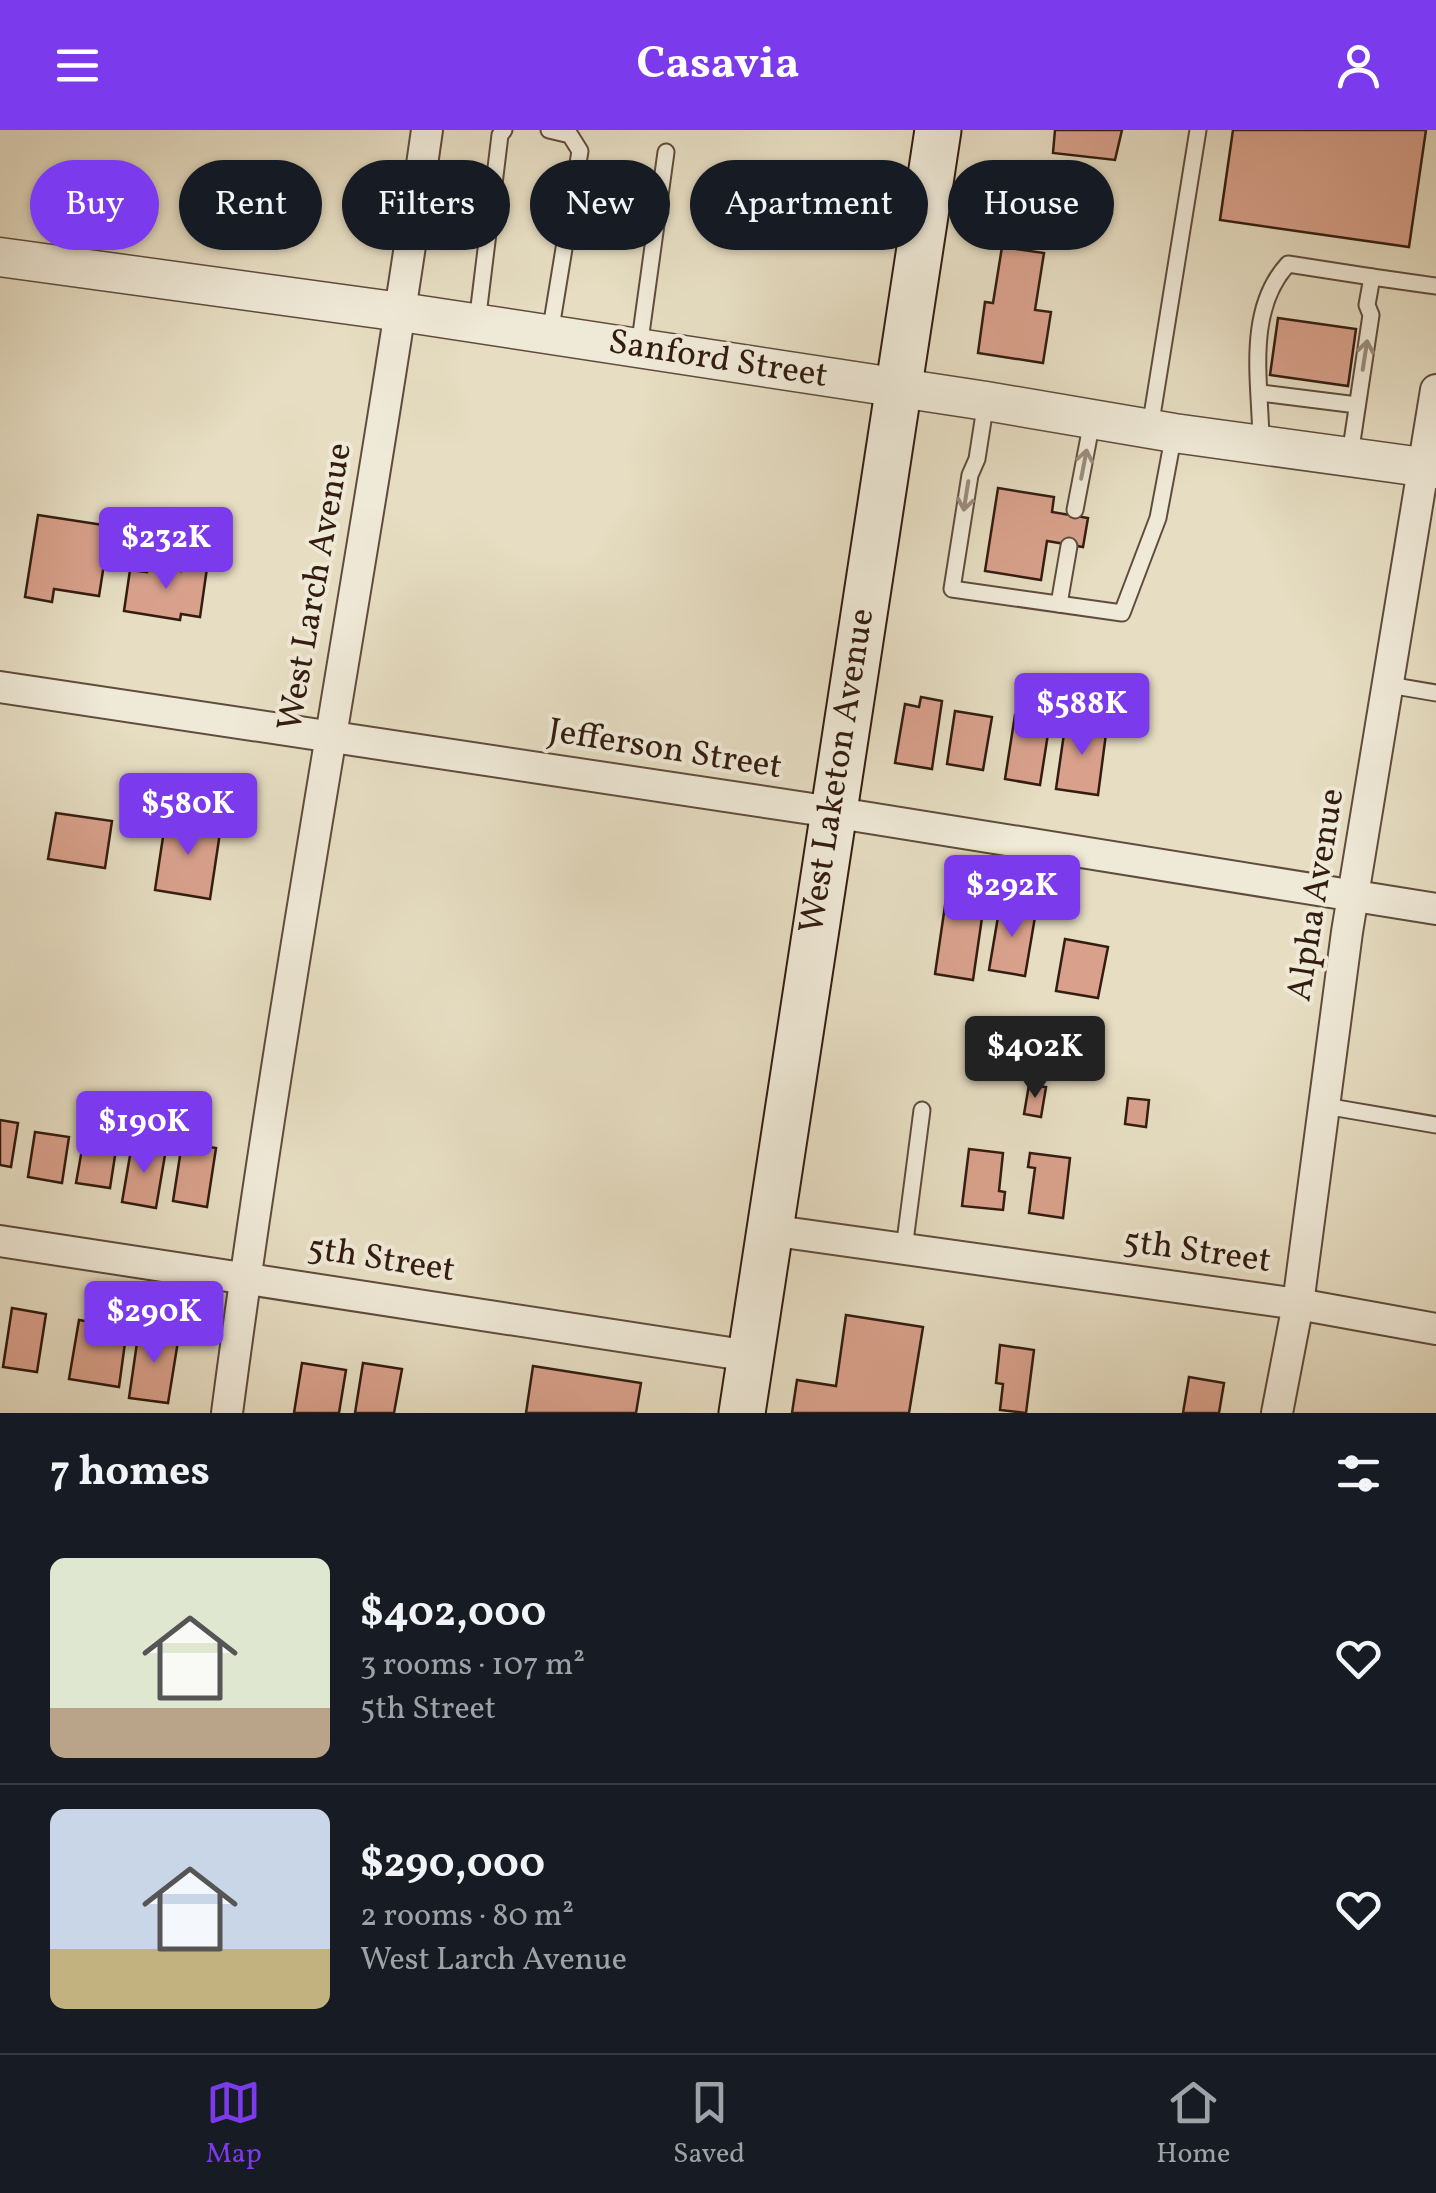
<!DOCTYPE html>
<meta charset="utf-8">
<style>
:root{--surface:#171b24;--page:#242831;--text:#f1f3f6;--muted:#9ea1a6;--line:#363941;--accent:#7c3aed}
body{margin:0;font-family:Vollkorn,serif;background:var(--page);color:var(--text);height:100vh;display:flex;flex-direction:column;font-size:38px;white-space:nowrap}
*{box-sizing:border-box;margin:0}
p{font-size:32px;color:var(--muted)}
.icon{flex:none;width:55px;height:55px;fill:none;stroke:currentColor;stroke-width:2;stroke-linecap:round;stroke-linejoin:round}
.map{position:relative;height:1283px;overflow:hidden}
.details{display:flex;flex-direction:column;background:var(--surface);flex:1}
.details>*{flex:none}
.hud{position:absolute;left:30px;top:30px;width:1378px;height:90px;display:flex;gap:20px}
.price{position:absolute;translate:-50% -85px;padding:0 22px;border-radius:10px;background:var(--accent);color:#fff;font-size:32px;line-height:65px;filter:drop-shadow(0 2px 5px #0008)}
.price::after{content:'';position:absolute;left:50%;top:60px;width:30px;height:22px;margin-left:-15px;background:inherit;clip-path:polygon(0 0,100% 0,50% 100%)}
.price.on{background:#222;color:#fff}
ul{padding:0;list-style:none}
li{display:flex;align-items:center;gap:30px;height:250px;padding:0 50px}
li+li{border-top:2px solid var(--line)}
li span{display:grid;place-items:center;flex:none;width:280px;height:200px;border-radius:15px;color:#555}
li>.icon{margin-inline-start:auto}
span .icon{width:120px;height:120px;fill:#fffc;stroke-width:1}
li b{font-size:42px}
h2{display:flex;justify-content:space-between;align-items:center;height:120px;padding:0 50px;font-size:42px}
.chip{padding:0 35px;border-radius:45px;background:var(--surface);box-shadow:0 2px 8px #0004;font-size:35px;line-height:90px}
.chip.on{background:var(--accent);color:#fff}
header{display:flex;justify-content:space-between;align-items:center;height:130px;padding:0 50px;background:var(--accent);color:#fff;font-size:45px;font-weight:700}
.dock{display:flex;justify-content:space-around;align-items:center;height:140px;border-top:2px solid var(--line);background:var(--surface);font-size:28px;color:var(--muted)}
.dock a{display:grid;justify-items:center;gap:5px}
.dock .on{color:var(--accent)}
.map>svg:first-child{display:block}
.building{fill:#d9a18c;stroke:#331c10;stroke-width:2.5}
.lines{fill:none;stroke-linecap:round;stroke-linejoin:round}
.service-casing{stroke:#604c3c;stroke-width:19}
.minor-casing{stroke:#604c3c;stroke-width:34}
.tertiary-casing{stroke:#604c3c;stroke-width:41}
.secondary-casing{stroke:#331c10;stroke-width:49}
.service{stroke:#efe9d7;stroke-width:15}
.minor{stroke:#efe9d7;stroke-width:30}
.tertiary{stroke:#efe9d7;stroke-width:38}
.secondary{stroke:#efe9d7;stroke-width:45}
.oneway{stroke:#9a8d7d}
.labels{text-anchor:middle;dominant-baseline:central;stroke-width:8;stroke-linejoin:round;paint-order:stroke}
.street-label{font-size:35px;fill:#331c10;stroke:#efe9d7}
</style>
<header><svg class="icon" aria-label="menu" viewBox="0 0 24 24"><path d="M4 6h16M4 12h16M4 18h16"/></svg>Casavia<svg class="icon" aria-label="person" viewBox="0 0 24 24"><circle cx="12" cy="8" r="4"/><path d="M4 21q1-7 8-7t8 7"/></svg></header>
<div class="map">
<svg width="1436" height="1283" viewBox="0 0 1436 1283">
<rect width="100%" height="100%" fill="#e6ddc2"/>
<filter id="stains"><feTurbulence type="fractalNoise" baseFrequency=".002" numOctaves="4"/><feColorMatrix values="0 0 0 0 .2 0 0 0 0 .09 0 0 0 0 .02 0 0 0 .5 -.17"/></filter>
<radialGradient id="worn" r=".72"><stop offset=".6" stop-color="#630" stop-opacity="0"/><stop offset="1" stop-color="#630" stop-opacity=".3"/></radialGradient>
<g class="building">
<polygon points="1055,0 1122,0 1115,30 1053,23"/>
<polygon points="1233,0 1426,0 1409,117 1220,90"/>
<polygon points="1002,117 1044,123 1035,180 1051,182 1043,233 978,223 985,172 993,173"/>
<polygon points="1278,188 1356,199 1348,256 1270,245"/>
<polygon points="998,358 1054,367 1052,382 1088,388 1083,417 1047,411 1041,450 985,441"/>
<polygon points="38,385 110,396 99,466 54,459 52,472 25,467"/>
<polygon points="182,434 207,438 200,487 181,484 180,490 124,481 130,440 147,442 148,436 181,441"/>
<polygon points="921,567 942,571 932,639 895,633 905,574 919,577"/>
<polygon points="955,581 992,587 983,640 947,634"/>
<polygon points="1015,585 1050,591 1040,655 1005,649"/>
<polygon points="1066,590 1107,596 1098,665 1056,659"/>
<polygon points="56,683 112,691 105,738 48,729"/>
<polygon points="166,687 221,696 210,769 155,760"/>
<polygon points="947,762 985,767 973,850 935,844"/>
<polygon points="1000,775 1036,781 1025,846 989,840"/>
<polygon points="1065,809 1108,817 1098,868 1056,861"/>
<polygon points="1029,955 1046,957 1041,987 1024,984"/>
<polygon points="1128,968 1149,970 1146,997 1125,994"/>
<polygon points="0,990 18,993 11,1037 0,1035"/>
<polygon points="35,1002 69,1007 62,1053 28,1047"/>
<polygon points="84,1008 117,1013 110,1058 76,1053"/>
<polygon points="182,1013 216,1018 207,1077 173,1071"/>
<polygon points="132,1014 166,1019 156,1078 122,1072"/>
<polygon points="969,1019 1003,1023 999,1061 1005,1062 1003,1080 962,1076"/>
<polygon points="1030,1023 1070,1028 1063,1088 1029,1083 1035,1038 1028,1037"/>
<polygon points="12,1178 46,1184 37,1242 3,1237"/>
<polygon points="846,1185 923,1197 909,1283 792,1283 797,1250 836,1256"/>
<polygon points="79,1190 127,1198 119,1257 69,1249"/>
<polygon points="139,1199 179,1205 168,1273 129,1268"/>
<polygon points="1000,1215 1034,1220 1026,1283 1000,1280 1003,1254 996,1253"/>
<polygon points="302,1233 346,1240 339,1283 294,1283"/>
<polygon points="363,1233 402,1239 394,1283 355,1283"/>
<polygon points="533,1236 641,1253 636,1283 526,1283"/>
<polygon points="1189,1247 1224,1253 1219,1283 1183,1283"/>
</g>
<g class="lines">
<defs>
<g id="service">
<polyline points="549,0 570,5 580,21 550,204"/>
<polyline points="1372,147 1436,156"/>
<polyline points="477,193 500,5 504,0"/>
<polyline points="639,218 666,22"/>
<polyline points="1261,263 1357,275"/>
<polyline points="986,271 977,329 970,345 952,459 1122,483 1158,388 1174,303"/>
<polyline points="1150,298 1198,0"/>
<path d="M 1261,314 C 1261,256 1244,182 1288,134 L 1372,147 L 1367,175 L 1371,185 L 1350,325"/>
<polyline points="1075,380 1092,291"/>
<polyline points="1059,474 1069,416"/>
<polyline points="1389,555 1436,563"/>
<polyline points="1325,976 1436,995"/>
<polyline points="904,1119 922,980"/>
</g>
<g id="minor">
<polyline points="0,557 832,682 1436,779"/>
<polyline points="769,1100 1298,1174 1436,1199"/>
<polyline points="0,1111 750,1226"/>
<path d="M 227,1283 C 283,854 366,428 427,0"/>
<polyline points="1277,1283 1298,1174 1347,802 1436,260"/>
</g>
<polyline id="tertiary" points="0,127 401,182 986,271 1174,303 1436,339"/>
<polyline id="secondary" points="742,1283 938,0"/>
</defs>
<use href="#service" class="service-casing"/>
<use href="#minor" class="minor-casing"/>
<use href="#tertiary" class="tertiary-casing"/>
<use href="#secondary" class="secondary-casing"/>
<use href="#service" class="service"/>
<use href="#minor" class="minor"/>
<use href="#tertiary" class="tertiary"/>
<use href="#secondary" class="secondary"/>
</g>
<defs><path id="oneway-shaft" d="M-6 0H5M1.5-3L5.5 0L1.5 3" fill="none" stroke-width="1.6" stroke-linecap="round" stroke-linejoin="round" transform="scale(2.5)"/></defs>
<g class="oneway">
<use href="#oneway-shaft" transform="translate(1365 225) rotate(-81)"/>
<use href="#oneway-shaft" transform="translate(1084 334) rotate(-79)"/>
<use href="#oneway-shaft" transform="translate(966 366) rotate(99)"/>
</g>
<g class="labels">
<g class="street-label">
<text transform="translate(718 230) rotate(9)">Sanford Street</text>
<text transform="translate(316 457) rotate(-80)">West Larch Avenue</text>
<text transform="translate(665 620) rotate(9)">Jefferson Street</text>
<text transform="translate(838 641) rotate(-81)">West Laketon Avenue</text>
<text transform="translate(1317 765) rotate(-81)">Alpha Avenue</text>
<text transform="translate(1197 1122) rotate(8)">5th Street</text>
<text transform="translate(381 1130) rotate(9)">5th Street</text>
</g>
</g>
<rect width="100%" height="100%" filter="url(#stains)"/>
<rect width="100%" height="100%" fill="url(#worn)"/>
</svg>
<b class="price" style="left:166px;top:462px">$232K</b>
<b class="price" style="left:1082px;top:628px">$588K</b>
<b class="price" style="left:188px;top:728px">$580K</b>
<b class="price" style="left:1012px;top:810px">$292K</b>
<b class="price on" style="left:1035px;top:971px">$402K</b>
<b class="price" style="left:144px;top:1046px">$190K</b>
<b class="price" style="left:154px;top:1236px">$290K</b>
<div class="hud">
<a class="chip on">Buy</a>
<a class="chip">Rent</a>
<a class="chip">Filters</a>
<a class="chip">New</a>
<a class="chip">Apartment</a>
<a class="chip">House</a>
</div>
</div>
<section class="details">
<h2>7 homes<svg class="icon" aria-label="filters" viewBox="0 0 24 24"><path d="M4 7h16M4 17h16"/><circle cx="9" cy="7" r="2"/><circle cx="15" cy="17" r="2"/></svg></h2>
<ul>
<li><span style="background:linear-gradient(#dfe7d0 75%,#b9a48a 0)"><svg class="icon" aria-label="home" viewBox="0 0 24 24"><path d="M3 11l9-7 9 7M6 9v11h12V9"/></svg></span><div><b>$402,000</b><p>3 rooms · 107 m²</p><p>5th Street</p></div><svg class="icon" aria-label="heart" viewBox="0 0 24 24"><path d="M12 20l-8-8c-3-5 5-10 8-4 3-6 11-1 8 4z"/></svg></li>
<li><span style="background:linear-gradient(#c9d6e8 70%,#c2b280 0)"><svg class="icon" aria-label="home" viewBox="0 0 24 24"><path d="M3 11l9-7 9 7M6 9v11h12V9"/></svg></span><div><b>$290,000</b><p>2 rooms · 80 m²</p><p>West Larch Avenue</p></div><svg class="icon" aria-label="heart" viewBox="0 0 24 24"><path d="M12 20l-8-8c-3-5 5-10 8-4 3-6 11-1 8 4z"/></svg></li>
</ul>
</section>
<nav class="dock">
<a class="on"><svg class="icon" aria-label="map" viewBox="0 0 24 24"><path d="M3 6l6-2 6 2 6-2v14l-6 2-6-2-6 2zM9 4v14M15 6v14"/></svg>Map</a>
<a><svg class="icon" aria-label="saved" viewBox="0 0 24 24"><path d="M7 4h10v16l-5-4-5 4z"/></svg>Saved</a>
<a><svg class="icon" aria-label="home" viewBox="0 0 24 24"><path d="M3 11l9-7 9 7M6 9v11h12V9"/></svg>Home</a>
</nav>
